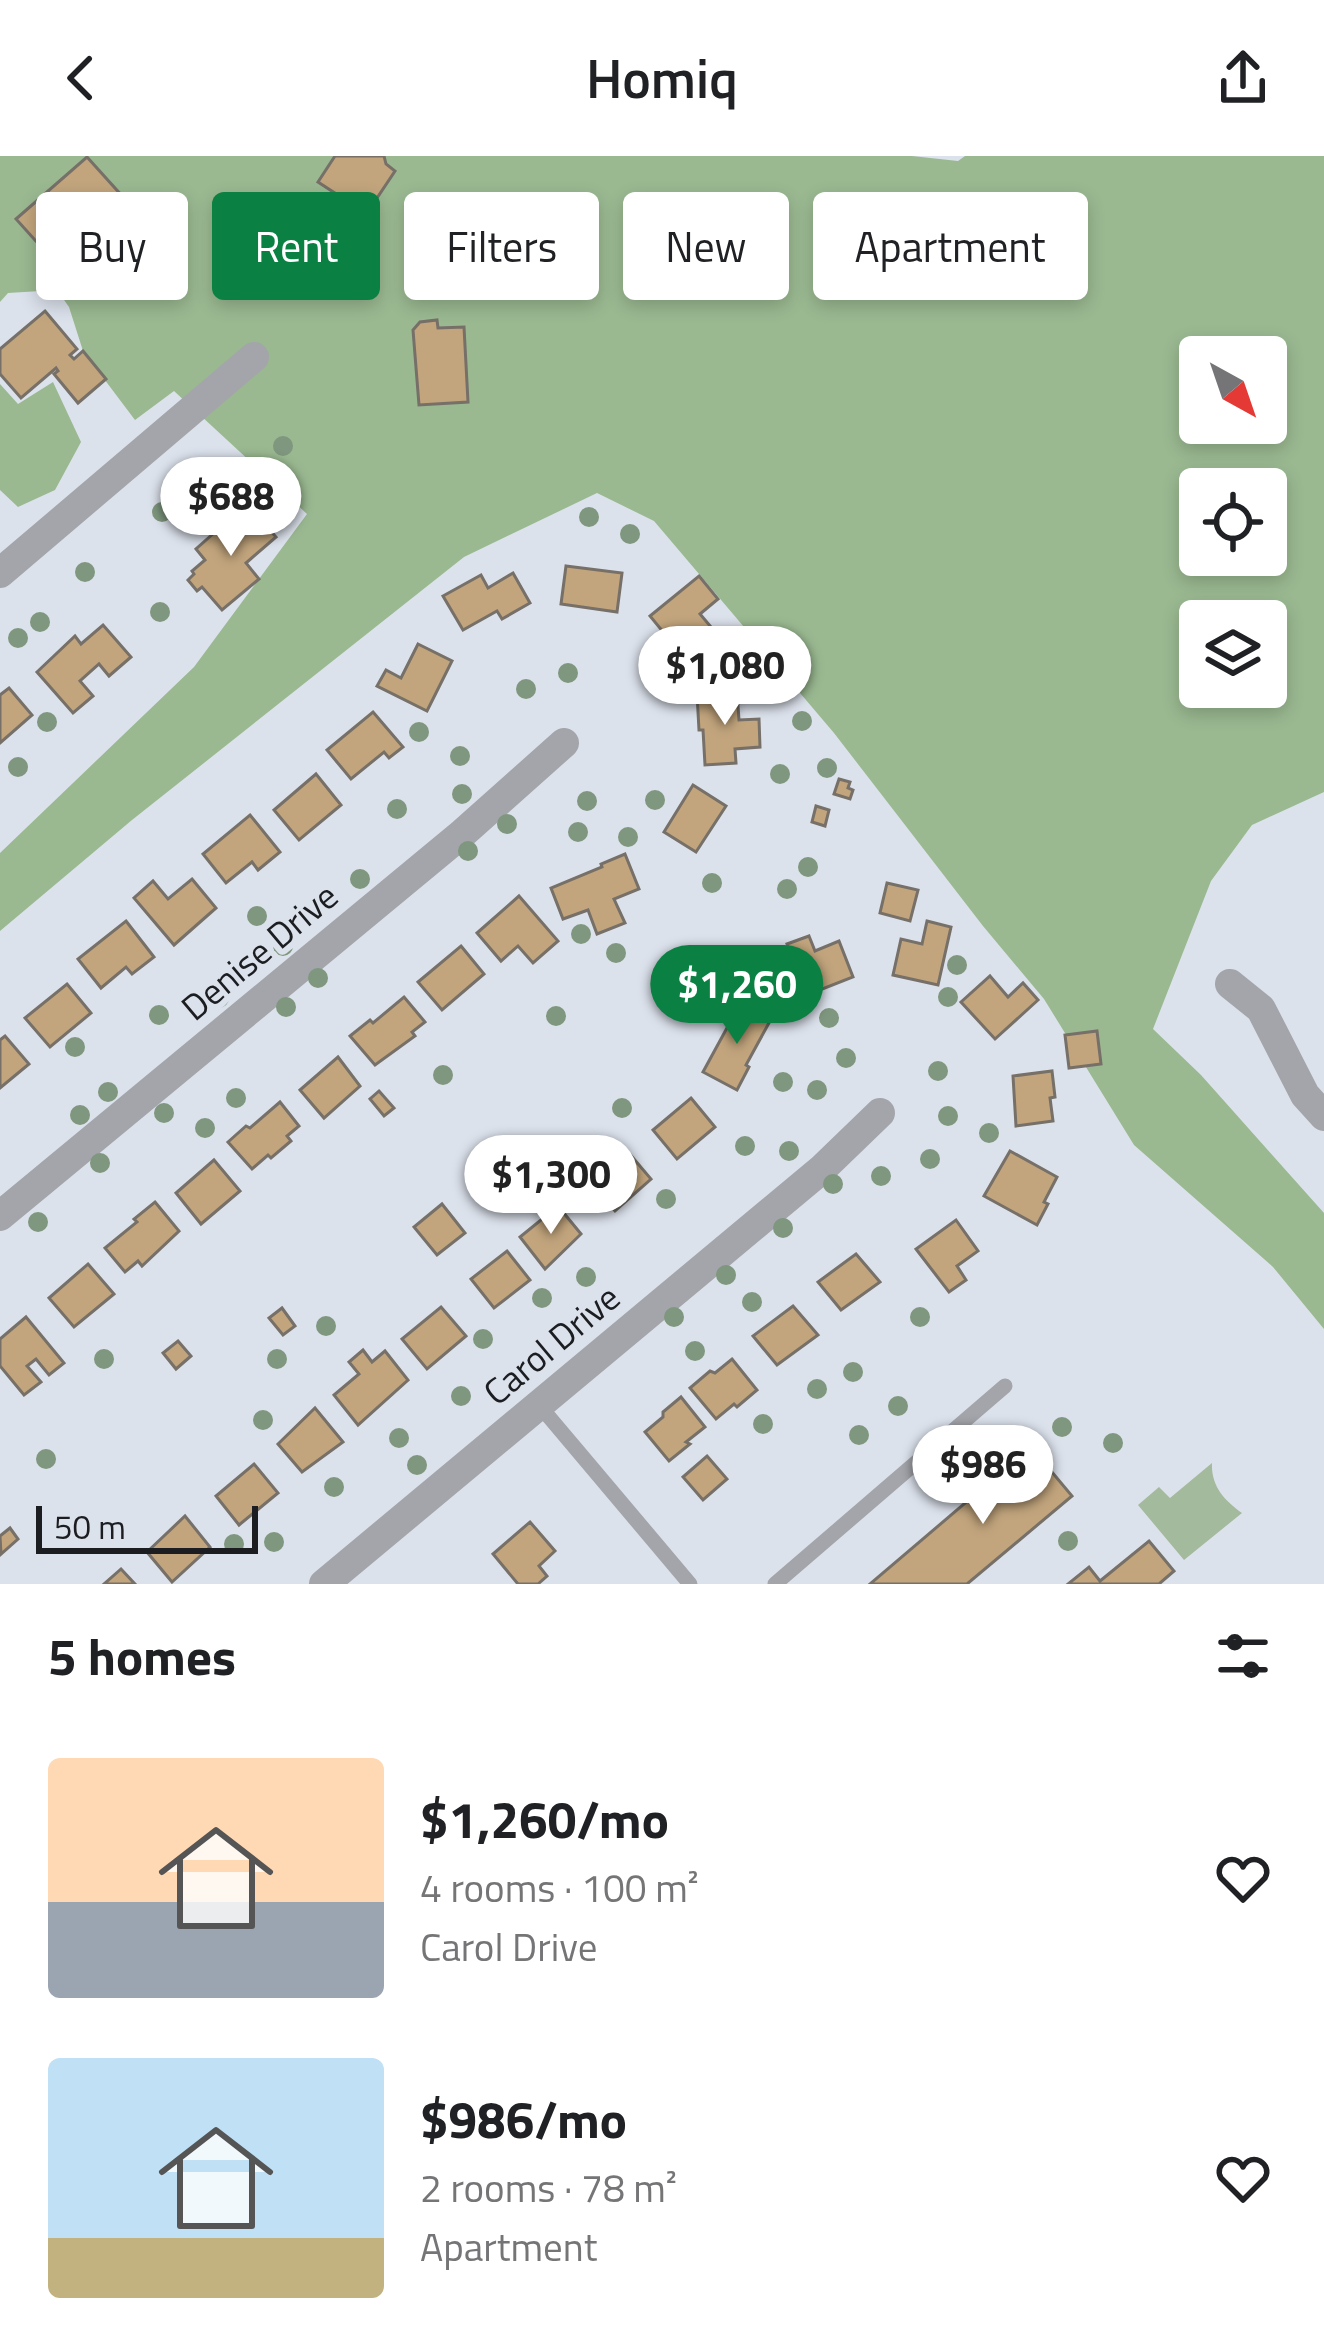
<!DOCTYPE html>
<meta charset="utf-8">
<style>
:root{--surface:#fff;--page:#f2f2f2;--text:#202124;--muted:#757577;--accent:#0b8043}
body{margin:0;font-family:"Titillium Web",sans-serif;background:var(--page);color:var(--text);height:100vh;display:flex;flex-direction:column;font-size:45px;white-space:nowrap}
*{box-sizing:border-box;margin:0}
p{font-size:39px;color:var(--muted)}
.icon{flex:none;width:66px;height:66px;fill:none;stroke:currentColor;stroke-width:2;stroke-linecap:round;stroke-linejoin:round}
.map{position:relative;height:1428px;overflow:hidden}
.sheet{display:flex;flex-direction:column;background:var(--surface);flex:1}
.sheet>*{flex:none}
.banner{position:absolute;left:36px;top:36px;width:1254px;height:108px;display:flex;gap:24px}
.needle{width:78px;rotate:140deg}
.buttons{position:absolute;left:1179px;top:180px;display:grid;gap:24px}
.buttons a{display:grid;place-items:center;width:108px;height:108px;border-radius:12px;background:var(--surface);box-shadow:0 6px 18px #0003;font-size:60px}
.scale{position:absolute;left:36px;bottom:30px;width:222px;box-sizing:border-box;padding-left:12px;border:6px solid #1b1d21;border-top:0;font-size:33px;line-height:42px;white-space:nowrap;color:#1b1d21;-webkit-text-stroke:9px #dce2ec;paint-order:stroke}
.price{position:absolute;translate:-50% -102px;padding:0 27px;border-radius:42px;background:#fff;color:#222;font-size:39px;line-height:78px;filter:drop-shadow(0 3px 6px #0008)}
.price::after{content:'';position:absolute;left:50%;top:72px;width:36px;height:27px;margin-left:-18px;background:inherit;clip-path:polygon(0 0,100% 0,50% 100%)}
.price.active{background:var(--accent);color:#fff}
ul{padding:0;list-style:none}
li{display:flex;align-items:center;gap:36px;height:300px;padding:0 48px}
li span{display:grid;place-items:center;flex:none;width:336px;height:240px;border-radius:12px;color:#555}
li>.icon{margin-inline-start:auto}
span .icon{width:144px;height:144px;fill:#fffc;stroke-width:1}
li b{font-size:51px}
h2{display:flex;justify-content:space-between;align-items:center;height:144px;padding:0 48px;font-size:51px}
.pill{padding:0 42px;border-radius:12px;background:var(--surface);box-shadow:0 6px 18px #0003;font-size:42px;line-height:108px}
.pill.active{background:var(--accent);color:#fff}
header{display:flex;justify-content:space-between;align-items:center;height:156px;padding:0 48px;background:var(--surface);font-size:54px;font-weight:600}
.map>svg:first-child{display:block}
.green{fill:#a3ba9d}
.forest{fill:#9ab991;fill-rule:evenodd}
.building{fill:#c2a57d;stroke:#767068;stroke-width:3}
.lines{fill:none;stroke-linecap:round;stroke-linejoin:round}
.service{stroke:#a3a5aa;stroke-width:15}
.minor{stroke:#a3a5aa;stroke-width:30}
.tree{fill:#7e977e}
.labels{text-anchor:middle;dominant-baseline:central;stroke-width:12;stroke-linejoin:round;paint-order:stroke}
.street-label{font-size:36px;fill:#1b1d21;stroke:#dce2ec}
</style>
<header><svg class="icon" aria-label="back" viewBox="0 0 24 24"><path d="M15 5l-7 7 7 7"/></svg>Homiq<svg class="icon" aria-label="share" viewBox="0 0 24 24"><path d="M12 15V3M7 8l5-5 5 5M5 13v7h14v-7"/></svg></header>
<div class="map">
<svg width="1324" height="1428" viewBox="0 0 1324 1428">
<rect width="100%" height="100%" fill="#dce2ec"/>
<path class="green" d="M 1212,1307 C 1211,1330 1224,1344 1242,1357 L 1184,1404 L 1138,1349 L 1159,1331 L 1170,1342 Z"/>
<g class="forest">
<path d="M 0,0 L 912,0 L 958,5 L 965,0 L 1324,0 L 1324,636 L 1252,669 L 1211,725 L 1153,873 L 1201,919 L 1324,1057 L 1324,1173 L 1273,1111 L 1134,989 L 1044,843 L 983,770 L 834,577 L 654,365 L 597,337 L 464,401 L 132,664 L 0,775 L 0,697 L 194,511 L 307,358 L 174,235 L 135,264 L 83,195 L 69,151 L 57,134 L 8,137 L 0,146 ZM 1200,201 L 1266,201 L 1266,267 L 1200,267 ZM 1200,333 L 1266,333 L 1266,399 L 1200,399 ZM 1200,465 L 1266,465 L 1266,531 L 1200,531 Z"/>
<polygon points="53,226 81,286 55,334 18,351 0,334 0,228 18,248"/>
</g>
<g class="building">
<polygon points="335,0 384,0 386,8 395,15 355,75 333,60 344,43 318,26"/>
<polygon points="87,1 123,41 93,68 84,57 43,93 16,63"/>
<polygon points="45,155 77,193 70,199 74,203 83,195 106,223 78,247 54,218 58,215 56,212 21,242 0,218 0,193"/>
<polygon points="437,164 438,172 464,171 468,246 419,249 413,174 420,166"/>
<polygon points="252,353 276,381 246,407 259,423 222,454 202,431 197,435 188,424 194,418 192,415 205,404 196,393 215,376 213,373 220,366 227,374"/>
<polygon points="566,410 622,417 617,456 561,448"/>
<polygon points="513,417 530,447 502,463 497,455 463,474 443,440 481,419 488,432"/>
<polygon points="699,420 718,443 700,458 711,471 700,479 717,500 692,520 664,486 669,483 650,460"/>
<polygon points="103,469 131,501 109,520 99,508 80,525 93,540 73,557 37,516 75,480 81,488"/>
<polygon points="418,488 452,505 427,555 377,530 386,514 401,522"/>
<polygon points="9,532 32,559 0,587 0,539"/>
<polygon points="737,536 739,564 759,563 760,591 735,593 736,607 705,609 703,574 699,574 697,538"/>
<polygon points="373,556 403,591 389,602 384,596 351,623 327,594"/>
<polygon points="316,618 341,649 299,684 274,654"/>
<polygon points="839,623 850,626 848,632 853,634 850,643 834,638"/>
<polygon points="693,629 726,650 696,696 664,676"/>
<polygon points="816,650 829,654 825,670 812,666"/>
<polygon points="250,659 280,696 258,714 252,706 226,727 203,698"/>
<polygon points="625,698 639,733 614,743 625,767 597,778 588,754 563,763 551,732 602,711 601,708"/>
<polygon points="192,723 216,752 174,789 134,742 153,725 168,743"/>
<polygon points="887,727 918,734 910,765 880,757"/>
<polygon points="519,740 558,785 533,807 518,790 501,805 477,777"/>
<polygon points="126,765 154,801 132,818 126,811 101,832 78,803"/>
<polygon points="927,765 951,771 938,829 893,819 901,783 922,788"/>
<polygon points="809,780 815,795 839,785 853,821 807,839 787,788"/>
<polygon points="461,790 484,818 442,854 418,826"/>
<polygon points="990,820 1008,841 1023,827 1038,844 995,883 961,846"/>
<polygon points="67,828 91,857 50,891 25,862"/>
<polygon points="404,841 425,866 412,876 415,880 375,909 350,880 370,864 373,867"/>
<polygon points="740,848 770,865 746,909 749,911 737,934 703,916"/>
<polygon points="1097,875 1101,908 1069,912 1065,879"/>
<polygon points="5,880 29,908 0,932 0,884"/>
<polygon points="338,901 360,930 324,962 300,934"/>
<polygon points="1052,915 1055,941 1050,942 1053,965 1016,970 1013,920"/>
<polygon points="379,935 394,952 384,960 370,943"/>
<polygon points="691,942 715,971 677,1003 653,974"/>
<polygon points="280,946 299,970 287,980 291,985 271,1002 268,999 252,1013 228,986 246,970 250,972"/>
<polygon points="537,995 556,1018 532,1037 513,1014"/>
<polygon points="1010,995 1057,1021 1044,1046 1048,1048 1037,1069 984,1040"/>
<polygon points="628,996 651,1023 615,1055 591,1028"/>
<polygon points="214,1004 240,1035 201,1068 176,1037"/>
<polygon points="155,1046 179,1075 142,1110 138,1105 125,1116 105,1092 137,1066 134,1063"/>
<polygon points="442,1048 465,1077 437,1099 414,1071"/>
<polygon points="558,1050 581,1078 545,1113 520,1081"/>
<polygon points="956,1064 978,1095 957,1110 966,1124 949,1136 916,1093"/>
<polygon points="507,1095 530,1124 494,1152 471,1123"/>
<polygon points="856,1098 880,1126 841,1154 818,1126"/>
<polygon points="88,1108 114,1138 74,1171 49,1142"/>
<polygon points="793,1150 818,1179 777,1209 753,1180"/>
<polygon points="441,1151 466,1180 427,1213 402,1183"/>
<polygon points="282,1152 295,1170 283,1179 269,1162"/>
<polygon points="26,1161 64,1207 49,1219 36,1203 27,1210 41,1226 24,1239 0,1210 0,1183"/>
<polygon points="178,1185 191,1200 176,1213 163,1197"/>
<polygon points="363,1194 372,1206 385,1195 408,1224 358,1269 334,1239 359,1218 349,1206"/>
<polygon points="732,1203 757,1234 737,1251 734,1248 716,1263 690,1232 710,1215 715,1217"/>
<polygon points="681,1241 705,1271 686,1286 690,1288 669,1305 645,1276 663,1261 663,1256"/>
<polygon points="315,1252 343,1286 302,1316 278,1288"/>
<polygon points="1031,1291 1072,1340 967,1428 870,1428"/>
<polygon points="707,1300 727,1323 703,1344 683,1321"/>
<polygon points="254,1308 278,1337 239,1369 216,1340"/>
<polygon points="185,1360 210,1391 172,1426 147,1396"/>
<polygon points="530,1366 555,1395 539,1410 547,1420 538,1428 518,1428 493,1398"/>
<polygon points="10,1372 18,1383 1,1398 0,1380"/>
<polygon points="1149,1385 1174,1415 1159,1428 1068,1428 1089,1411 1100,1425"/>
<polygon points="121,1413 135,1428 104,1428"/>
</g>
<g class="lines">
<g class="service">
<polyline points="539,1249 690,1428"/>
<polyline points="775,1428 1005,1230"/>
</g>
<g class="minor">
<polyline points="0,417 254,201"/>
<polyline points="1230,828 1261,853 1305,939 1324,960"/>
<polyline points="0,1060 463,677 564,587"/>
<polyline points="324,1428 822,1013 880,957"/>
</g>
</g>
<g class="tree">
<circle cx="283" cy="290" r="10"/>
<circle cx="162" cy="356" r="10"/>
<circle cx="589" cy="361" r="10"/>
<circle cx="630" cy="378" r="10"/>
<circle cx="85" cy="416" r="10"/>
<circle cx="160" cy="456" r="10"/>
<circle cx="40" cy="466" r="10"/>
<circle cx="18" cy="482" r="10"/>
<circle cx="568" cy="517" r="10"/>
<circle cx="526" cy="533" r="10"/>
<circle cx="802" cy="565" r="10"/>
<circle cx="47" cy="566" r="10"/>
<circle cx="419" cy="576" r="10"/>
<circle cx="460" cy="600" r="10"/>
<circle cx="18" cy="611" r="10"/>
<circle cx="827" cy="612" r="10"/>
<circle cx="780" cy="618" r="10"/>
<circle cx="462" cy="638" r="10"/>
<circle cx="655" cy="644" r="10"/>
<circle cx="587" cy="645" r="10"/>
<circle cx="397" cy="653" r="10"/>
<circle cx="507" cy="668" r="10"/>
<circle cx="578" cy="676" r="10"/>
<circle cx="628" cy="681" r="10"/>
<circle cx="468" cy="695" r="10"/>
<circle cx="808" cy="711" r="10"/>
<circle cx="360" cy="723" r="10"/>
<circle cx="712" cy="727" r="10"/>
<circle cx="787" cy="733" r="10"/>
<circle cx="257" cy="760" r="10"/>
<circle cx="581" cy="778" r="10"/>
<circle cx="283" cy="790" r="10"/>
<circle cx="616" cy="797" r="10"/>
<circle cx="957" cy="809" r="10"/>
<circle cx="318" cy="822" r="10"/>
<circle cx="948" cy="841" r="10"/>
<circle cx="219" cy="842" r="10"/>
<circle cx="286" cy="851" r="10"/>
<circle cx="159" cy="859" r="10"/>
<circle cx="556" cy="860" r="10"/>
<circle cx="829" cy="862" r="10"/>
<circle cx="75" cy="891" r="10"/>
<circle cx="846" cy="902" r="10"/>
<circle cx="938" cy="915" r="10"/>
<circle cx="443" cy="919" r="10"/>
<circle cx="783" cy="926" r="10"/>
<circle cx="817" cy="934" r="10"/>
<circle cx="108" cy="936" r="10"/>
<circle cx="236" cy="942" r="10"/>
<circle cx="622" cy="952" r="10"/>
<circle cx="164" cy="957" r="10"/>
<circle cx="80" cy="959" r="10"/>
<circle cx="948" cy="960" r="10"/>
<circle cx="205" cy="972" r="10"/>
<circle cx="989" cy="977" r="10"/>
<circle cx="745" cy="990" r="10"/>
<circle cx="789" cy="995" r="10"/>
<circle cx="511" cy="1000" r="10"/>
<circle cx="930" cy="1003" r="10"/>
<circle cx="100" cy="1007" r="10"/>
<circle cx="581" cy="1012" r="10"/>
<circle cx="881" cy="1020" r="10"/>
<circle cx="833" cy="1028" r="10"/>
<circle cx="666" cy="1043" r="10"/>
<circle cx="38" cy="1066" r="10"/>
<circle cx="783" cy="1072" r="10"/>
<circle cx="726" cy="1119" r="10"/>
<circle cx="586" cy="1121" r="10"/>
<circle cx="542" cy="1142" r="10"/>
<circle cx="752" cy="1146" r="10"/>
<circle cx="674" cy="1161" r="10"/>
<circle cx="920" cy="1161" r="10"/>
<circle cx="326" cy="1170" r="10"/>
<circle cx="483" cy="1183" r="10"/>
<circle cx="695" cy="1195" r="10"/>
<circle cx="104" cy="1203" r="10"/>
<circle cx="277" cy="1203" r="10"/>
<circle cx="853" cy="1216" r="10"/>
<circle cx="817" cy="1233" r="10"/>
<circle cx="461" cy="1240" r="10"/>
<circle cx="898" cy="1250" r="10"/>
<circle cx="263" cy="1264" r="10"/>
<circle cx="763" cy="1268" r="10"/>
<circle cx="1062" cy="1271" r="10"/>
<circle cx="859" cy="1279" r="10"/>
<circle cx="399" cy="1282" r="10"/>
<circle cx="1113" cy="1287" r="10"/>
<circle cx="46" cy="1303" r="10"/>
<circle cx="417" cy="1309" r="10"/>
<circle cx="334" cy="1331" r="10"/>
<circle cx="1068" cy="1385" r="10"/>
<circle cx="274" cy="1386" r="10"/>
<circle cx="234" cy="1388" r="10"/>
</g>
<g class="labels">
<g class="street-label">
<text transform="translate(259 795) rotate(-40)">Denise Drive</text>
<text transform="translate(551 1188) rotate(-40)">Carol Drive</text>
</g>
</g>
</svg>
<div class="buttons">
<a><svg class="needle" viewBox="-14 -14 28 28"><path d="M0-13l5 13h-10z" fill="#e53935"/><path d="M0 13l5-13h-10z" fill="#757577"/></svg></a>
<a><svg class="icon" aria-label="locate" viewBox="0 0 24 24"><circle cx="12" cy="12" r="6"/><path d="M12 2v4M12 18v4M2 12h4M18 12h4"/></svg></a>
<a><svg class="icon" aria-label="layers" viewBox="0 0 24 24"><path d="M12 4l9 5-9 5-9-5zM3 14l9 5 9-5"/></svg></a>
</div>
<div class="scale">50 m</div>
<b class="price" style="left:231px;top:403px">$688</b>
<b class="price" style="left:725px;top:572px">$1,080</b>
<b class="price active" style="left:737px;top:891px">$1,260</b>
<b class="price" style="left:551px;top:1081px">$1,300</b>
<b class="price" style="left:983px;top:1371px">$986</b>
<div class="banner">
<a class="pill">Buy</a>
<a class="pill active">Rent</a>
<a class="pill">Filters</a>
<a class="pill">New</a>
<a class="pill">Apartment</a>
</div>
</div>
<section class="sheet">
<h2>5 homes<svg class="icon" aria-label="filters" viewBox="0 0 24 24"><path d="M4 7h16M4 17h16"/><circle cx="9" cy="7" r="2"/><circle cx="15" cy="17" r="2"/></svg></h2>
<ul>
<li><span style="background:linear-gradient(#ffd9b3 60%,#9aa5b1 0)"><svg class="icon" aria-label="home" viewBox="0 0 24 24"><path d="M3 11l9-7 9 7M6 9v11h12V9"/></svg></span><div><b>$1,260/mo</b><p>4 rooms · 100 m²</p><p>Carol Drive</p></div><svg class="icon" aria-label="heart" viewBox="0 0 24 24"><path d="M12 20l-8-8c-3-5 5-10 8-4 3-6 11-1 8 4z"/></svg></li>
<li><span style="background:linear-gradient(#bfe0f5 75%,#c2b280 0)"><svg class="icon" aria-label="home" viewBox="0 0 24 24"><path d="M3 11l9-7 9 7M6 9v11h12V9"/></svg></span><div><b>$986/mo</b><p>2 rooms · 78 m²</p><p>Apartment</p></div><svg class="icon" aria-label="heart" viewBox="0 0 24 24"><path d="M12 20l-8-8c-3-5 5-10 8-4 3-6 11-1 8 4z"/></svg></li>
</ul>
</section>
